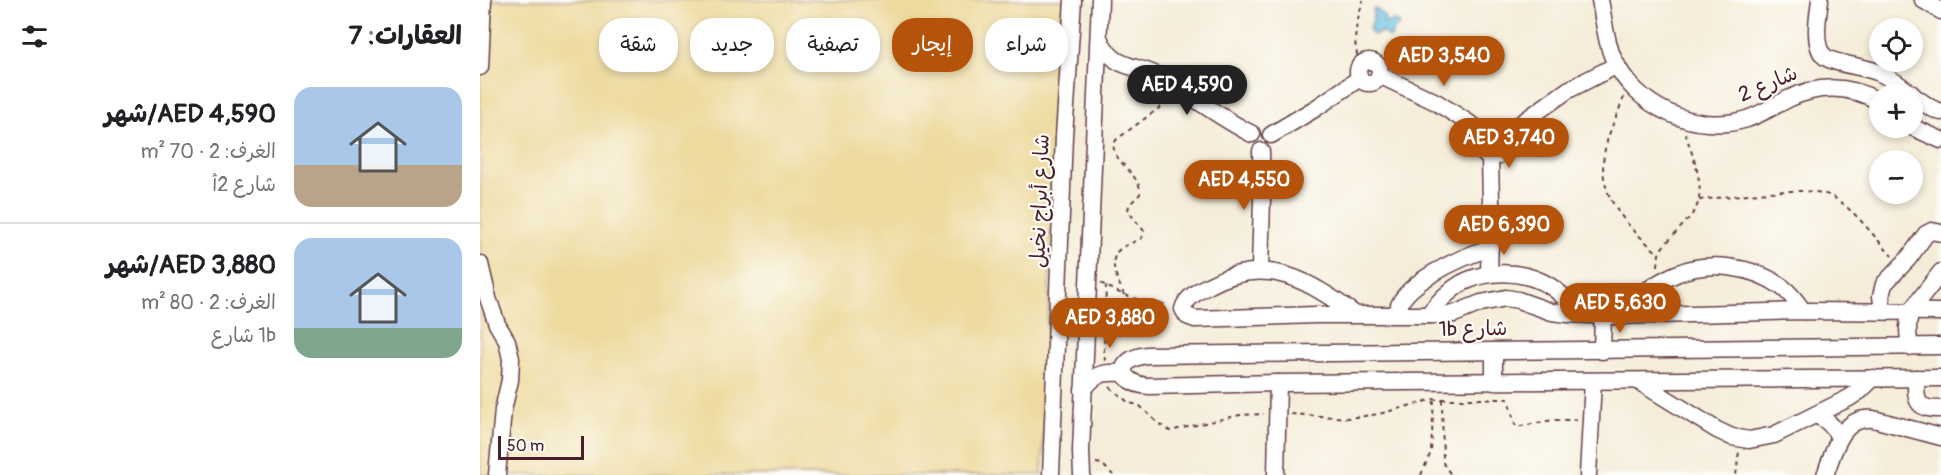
<!DOCTYPE html>
<html lang="ar">
<meta charset="utf-8">
<style>
:root{--surface:#fff;--page:#f6f6f6;--text:#202124;--muted:#757577;--line:#e0e0e0;--accent:#b45309}
body{margin:0;font-family:Pangolin,"Playpen Sans Arabic",sans-serif;background:var(--page);color:var(--text);direction:rtl;height:100vh;display:flex;flex-direction:column;font-size:22px;white-space:nowrap}
*{box-sizing:border-box;margin:0}
p{font-size:20px;color:var(--muted)}
.icon{flex:none;width:33px;height:33px;fill:none;stroke:currentColor;stroke-width:2;stroke-linecap:round;stroke-linejoin:round}
.map{position:relative;flex:1;overflow:hidden;direction:ltr}
.details{display:flex;flex-direction:column;background:var(--surface);width:480px}
.details>*{flex:none}
.top-card{position:absolute;left:18px;top:18px;width:570px;height:54px;direction:rtl;display:flex;gap:12px}
.controls{position:absolute;left:1389px;top:18px;display:grid;gap:12px}
.controls a{display:grid;place-items:center;width:54px;height:54px;border-radius:50%;background:var(--surface);box-shadow:0 3px 9px #0003;font-size:30px}
.scale{position:absolute;left:18px;bottom:15px;width:86px;box-sizing:border-box;padding-left:6px;border:3px solid #4a1f2b;border-top:0;font-size:16px;line-height:21px;white-space:nowrap;color:#4a1f2b;-webkit-text-stroke:4px #fdfcf7;paint-order:stroke}
.price{position:absolute;translate:-50% -51px;padding:0 14px;border-radius:21px;background:var(--accent);color:#fff;font-size:20px;line-height:39px;filter:drop-shadow(0 2px 3px #0008)}
.price::after{content:'';position:absolute;left:50%;top:36px;width:18px;height:14px;margin-left:-9px;background:inherit;clip-path:polygon(0 0,100% 0,50% 100%)}
.price.current{background:#222;color:#fff}
ul{padding:0;list-style:none}
li{display:flex;align-items:center;gap:18px;height:150px;padding:0 18px}
li+li{border-top:2px solid var(--line)}
li span{display:grid;place-items:center;flex:none;width:168px;height:120px;border-radius:18px;color:#555}
li>.icon{margin-inline-start:auto}
span .icon{width:72px;height:72px;fill:#fffc;stroke-width:1}
li b{font-size:26px}
h2{display:flex;justify-content:space-between;align-items:center;height:72px;padding:0 18px;font-size:26px}
.pill{padding:0 21px;border-radius:24px;background:var(--surface);box-shadow:0 3px 9px #0003;font-size:21px;line-height:54px}
.pill.current{background:var(--accent);color:#fff}
main{display:flex;flex:1;min-height:0}
.map>svg:first-child{display:block}
.sand{fill:#eeda9e;stroke:#9c7c64;stroke-width:1.5}
.water{fill:#6bc1e7;stroke:#5a7089;stroke-width:1.5}
.lines{fill:none;stroke-linecap:round;stroke-linejoin:round}
.minor-casing{stroke:#643e45;stroke-width:19}
.path{stroke:#643e45;stroke-width:2;stroke-dasharray:4.5 4.5;stroke-linecap:butt}
.minor{stroke:#fff;stroke-width:16}
.labels{text-anchor:middle;dominant-baseline:central;stroke-width:4.5;stroke-linejoin:round;paint-order:stroke}
.street-label{font-size:21px;fill:#4a1f2b;stroke:#fdfcf7}
</style>
<main>
<div class="map">
<svg width="1461" height="475" viewBox="0 0 1461 475">
<rect width="100%" height="100%" fill="#fdfcf7"/>
<filter id="ink" filterUnits="userSpaceOnUse"><feTurbulence type="fractalNoise" baseFrequency=".0167" numOctaves="2"/><feDisplacementMap in="SourceGraphic" scale="12" xChannelSelector="R" yChannelSelector="G"/><feConvolveMatrix kernelMatrix="1 2 1 2 8 2 1 2 1" color-interpolation-filters="sRGB"/></filter>
<filter id="wash" filterUnits="userSpaceOnUse"><feTurbulence type="fractalNoise" baseFrequency=".008" numOctaves="4" result="noise"/><feDisplacementMap in="SourceGraphic" scale="24" xChannelSelector="R" yChannelSelector="G"/><feGaussianBlur stdDeviation="1.35" result="paint"/><feColorMatrix in="noise" values="0 0 0 0 0 0 0 0 0 0 0 0 0 0 0 0 0 1.4 0 .05"/><feComposite in="paint" operator="in"/></filter>
<g filter="url(#wash)">
<rect width="100%" height="100%" fill="#f5edd9"/>
<polygon class="sand" points="0,0 583,0 578,59 562,475 0,475"/>
<path class="water" d="M 896,9 L 904,15 L 905,18 L 903,19 L 905,23 C 909,21 916,19 920,24 L 919,26 L 914,29 L 911,37 L 908,37 L 902,32 L 895,35 L 892,34 L 889,28 L 893,21 L 893,10 Z"/>
</g>
<g filter="url(#ink)">
<g class="lines">
<defs>
<g id="minor">
<path d="M 1120,0 C 1124,20 1125,39 1133,58 C 1155,107 1215,135 1267,119 C 1281,114 1294,106 1308,99 C 1339,84 1370,85 1400,102"/>
<path d="M 1340,0 C 1338,14 1333,44 1343,55 C 1351,64 1383,66 1397,72 C 1410,77 1421,86 1432,94"/>
<polyline points="1443,0 1461,11"/>
<path d="M 619,38 C 623,47 628,54 636,60 C 648,68 663,68 676,75 C 709,93 738,117 772,134"/>
<circle cx="889" cy="72" r="11"/>
<polyline points="0,67 3,0"/>
<polyline points="899,75 956,102 1009,136"/>
<polyline points="1432,95 1451,108 1461,112"/>
<polyline points="1432,127 1461,140"/>
<polyline points="791,135 836,108 880,78"/>
<circle cx="1012" cy="146" r="11"/>
<polyline points="1019,139 1088,90 1137,65"/>
<polyline points="0,264 8,298 17,324 27,341 31,359 30,380 23,410 17,475"/>
<polyline points="780,270 782,199 781,151"/>
<polyline points="1009,274 1011,202 1010,157"/>
<polyline points="1403,311 1401,296 1404,284 1428,259 1446,234 1452,231 1461,233"/>
<path d="M 917,314 C 918,284 984,256 1010,248"/>
<path d="M 876,315 C 829,281 788,254 730,285 C 720,290 706,297 703,309 L 707,316 L 715,319 L 836,315 L 957,315 L 974,314 L 1001,303 L 1026,298 L 1038,300 L 1072,312 L 1088,314 L 1136,316 L 1323,311 L 1461,312"/>
<path d="M 948,315 C 958,302 968,291 982,283 C 1021,263 1075,274 1096,314"/>
<path d="M 1136,316 C 1154,299 1173,284 1196,274 C 1229,260 1273,266 1302,287 C 1310,293 1317,302 1323,311"/>
<path d="M 1461,346 L 667,355 C 634,359 638,384 669,386 L 798,383 L 1461,378"/>
<polyline points="1429,347 1428,327 1430,312 1461,272"/>
<polyline points="1122,351 1123,315"/>
<polyline points="1014,352 1014,382"/>
<path d="M 1436,378 C 1436,401 1435,409 1461,409"/>
<polyline points="1158,381 1237,430 1252,437 1269,440 1294,435 1369,398 1381,390 1393,378"/>
<path d="M 603,390 C 616,373 623,372 643,373"/>
<path d="M 1335,415 C 1347,419 1354,426 1359,438"/>
<polyline points="571,475 584,136 593,0"/>
<polyline points="602,475 601,451 620,0"/>
<polyline points="796,475 798,383"/>
<polyline points="1108,475 1113,381"/>
<path d="M 1345,475 C 1354,451 1361,416 1393,419 L 1461,437"/>
</g>
</defs>
<use href="#minor" class="minor-casing"/>
<g class="path">
<path d="M 881,64 C 870,43 877,22 883,0"/>
<path d="M 1144,97 C 1138,113 1130,129 1126,145 C 1113,194 1146,225 1179,254"/>
<path d="M 1219,200 C 1250,197 1328,183 1353,197 C 1373,208 1396,239 1412,256"/>
<path d="M 1178,266 L 1179,254 L 1182,248 C 1192,236 1204,225 1213,213 C 1229,191 1212,156 1205,132"/>
<path d="M 621,283 C 640,295 666,304 689,304"/>
<path d="M 644,295 C 639,282 626,260 640,249 C 647,244 655,242 662,238 L 664,231 L 648,211 L 649,205 L 660,194 C 663,173 622,157 637,139 L 690,100"/>
<polyline points="625,361 624,353 626,286"/>
<polyline points="630,387 649,403 659,405 679,424 690,431 760,415 784,414"/>
<polyline points="962,399 963,463 971,475"/>
<polyline points="811,414 869,418 899,414 954,399 1028,399 1036,427 1073,420 1097,420"/>
<polyline points="616,463 622,464 633,475"/>
<polyline points="941,475 951,452 954,399"/>
<polyline points="1256,475 1259,451"/>
</g>
<use href="#minor" class="minor"/>
</g>
</g>
<g class="labels">
<g class="street-label">
<text transform="translate(1288 84) rotate(-23)">شارع 2</text>
<text transform="translate(560 201) rotate(-88)">شارع أبراج نخيل</text>
<text transform="translate(993 329) rotate(-1)">1b شارع</text>
</g>
</g>
</svg>
<div class="controls">
<a><svg class="icon" aria-label="locate" viewBox="0 0 24 24"><circle cx="12" cy="12" r="6"/><path d="M12 2v4M12 18v4M2 12h4M18 12h4"/></svg></a>
<a>+</a>
<a>−</a>
</div>
<div class="scale">50 m</div>
<b class="price" style="left:964px;top:87px">AED 3,540</b>
<b class="price current" style="left:707px;top:116px">AED 4,590</b>
<b class="price" style="left:1029px;top:169px">AED 3,740</b>
<b class="price" style="left:764px;top:211px">AED 4,550</b>
<b class="price" style="left:1024px;top:256px">AED 6,390</b>
<b class="price" style="left:1140px;top:334px">AED 5,630</b>
<b class="price" style="left:630px;top:349px">AED 3,880</b>
<div class="top-card">
<a class="pill">شراء</a>
<a class="pill current">إيجار</a>
<a class="pill">تصفية</a>
<a class="pill">جديد</a>
<a class="pill">شقة</a>
</div>
</div>
<section class="details">
<h2>العقارات: 7<svg class="icon" aria-label="filters" viewBox="0 0 24 24"><path d="M4 7h16M4 17h16"/><circle cx="9" cy="7" r="2"/><circle cx="15" cy="17" r="2"/></svg></h2>
<ul>
<li><span style="background:linear-gradient(#a9c7e8 65%,#b9a48a 0)"><svg class="icon" aria-label="home" viewBox="0 0 24 24"><path d="M3 11l9-7 9 7M6 9v11h12V9"/></svg></span><div><b>AED 4,590/شهر</b><p>الغرف: 2 · 70 m²</p><p>شارع 2أ</p></div></li>
<li><span style="background:linear-gradient(#a9c7e8 75%,#7fa58c 0)"><svg class="icon" aria-label="home" viewBox="0 0 24 24"><path d="M3 11l9-7 9 7M6 9v11h12V9"/></svg></span><div><b>AED 3,880/شهر</b><p>الغرف: 2 · 80 m²</p><p>1b شارع</p></div></li>
</ul>
</section>
</main>
